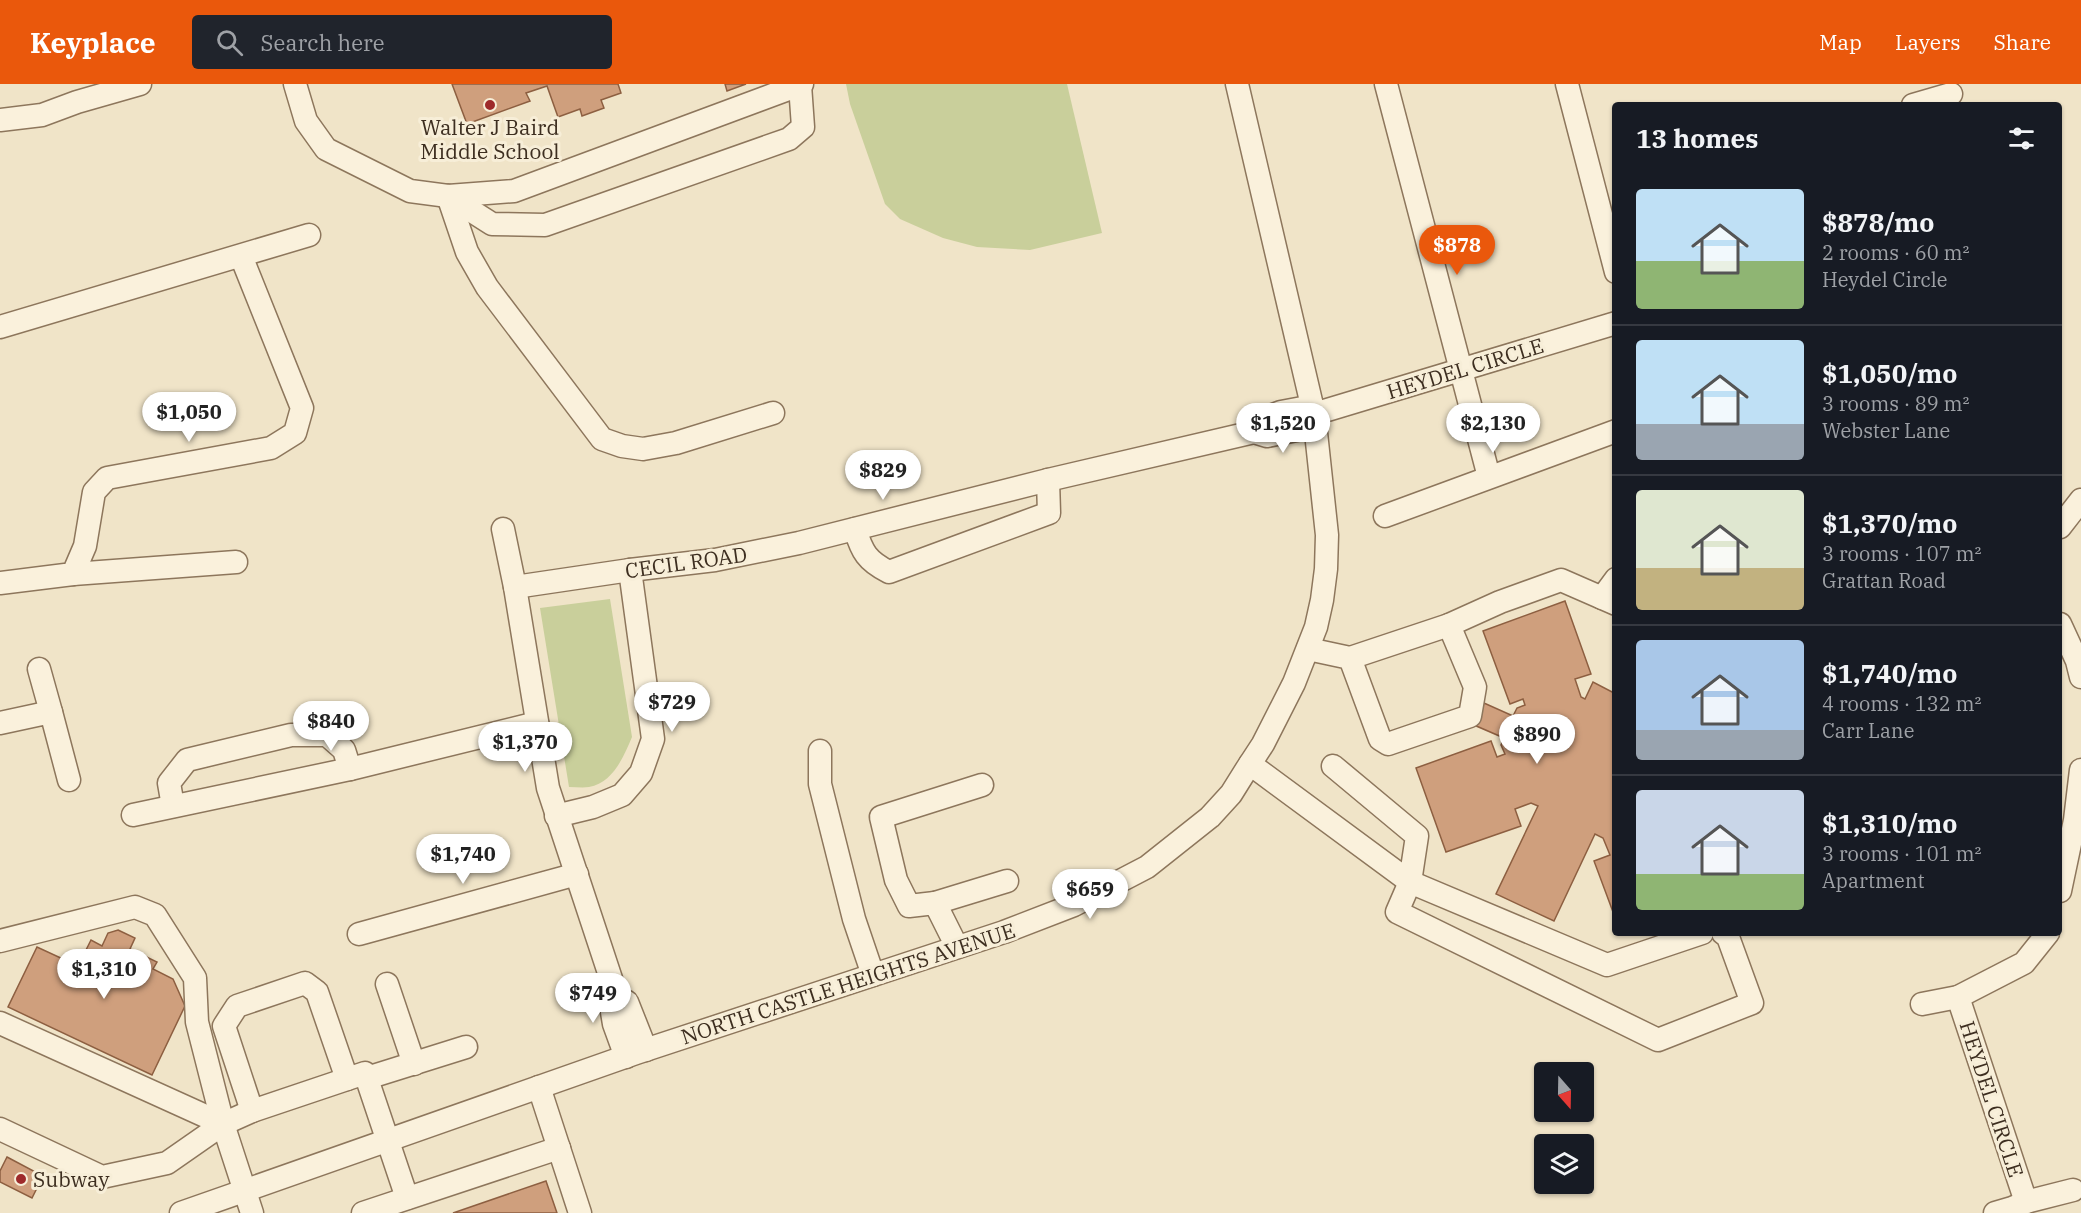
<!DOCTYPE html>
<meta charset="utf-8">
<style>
:root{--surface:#171b24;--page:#20242c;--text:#f1f3f6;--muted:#9ea1a6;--line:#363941;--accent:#ea580c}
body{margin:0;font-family:"IBM Plex Serif",serif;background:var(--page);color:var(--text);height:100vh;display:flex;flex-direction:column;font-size:22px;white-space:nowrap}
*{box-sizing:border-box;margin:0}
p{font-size:20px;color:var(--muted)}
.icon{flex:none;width:33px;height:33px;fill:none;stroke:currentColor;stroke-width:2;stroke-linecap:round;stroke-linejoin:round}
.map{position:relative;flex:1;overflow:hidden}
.drawer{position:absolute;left:1612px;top:18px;width:450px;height:834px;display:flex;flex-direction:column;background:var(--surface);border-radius:6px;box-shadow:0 2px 4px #0004}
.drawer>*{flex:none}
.needle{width:39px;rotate:160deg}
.buttons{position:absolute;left:1534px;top:978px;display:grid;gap:12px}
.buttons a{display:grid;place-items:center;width:60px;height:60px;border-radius:6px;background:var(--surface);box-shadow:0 2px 4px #0004;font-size:30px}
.price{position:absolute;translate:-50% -51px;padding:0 14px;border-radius:21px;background:#fff;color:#222;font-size:20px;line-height:39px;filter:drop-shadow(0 2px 3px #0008)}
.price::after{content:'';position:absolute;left:50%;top:36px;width:18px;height:14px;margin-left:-9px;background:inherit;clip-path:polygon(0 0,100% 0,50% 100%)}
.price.current{background:var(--accent);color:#fff}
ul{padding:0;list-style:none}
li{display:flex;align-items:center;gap:18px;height:150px;padding:0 24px}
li+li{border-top:2px solid var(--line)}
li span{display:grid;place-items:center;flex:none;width:168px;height:120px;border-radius:6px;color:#555}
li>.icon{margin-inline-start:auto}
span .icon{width:72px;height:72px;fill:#fffc;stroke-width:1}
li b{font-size:26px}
h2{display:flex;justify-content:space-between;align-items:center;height:72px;padding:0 24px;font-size:26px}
header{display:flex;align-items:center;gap:36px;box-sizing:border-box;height:84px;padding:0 30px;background:var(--accent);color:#fff}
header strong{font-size:28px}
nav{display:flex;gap:33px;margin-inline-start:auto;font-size:21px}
.search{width:420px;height:54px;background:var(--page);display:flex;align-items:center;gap:15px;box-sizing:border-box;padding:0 21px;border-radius:6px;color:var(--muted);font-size:22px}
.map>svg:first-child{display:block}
.green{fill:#c9cf9b}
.building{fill:#cf9f7d;stroke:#8d5f41;stroke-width:1.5}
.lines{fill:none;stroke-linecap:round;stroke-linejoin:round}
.minor-casing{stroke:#8d765c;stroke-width:25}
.minor{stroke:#faf1dc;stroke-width:22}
.poi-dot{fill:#9e2a2b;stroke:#f7eed8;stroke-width:2}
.labels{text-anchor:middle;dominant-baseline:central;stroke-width:6;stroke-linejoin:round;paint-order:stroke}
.poi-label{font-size:21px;fill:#3d2e20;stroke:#f7eed8}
.street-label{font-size:21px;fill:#3d2e20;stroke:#f7eed8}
</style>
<header>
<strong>Keyplace</strong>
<div class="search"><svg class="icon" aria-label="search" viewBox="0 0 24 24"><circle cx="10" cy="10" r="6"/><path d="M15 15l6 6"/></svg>Search here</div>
<nav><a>Map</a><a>Layers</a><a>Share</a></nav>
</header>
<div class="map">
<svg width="2081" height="1129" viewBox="0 0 2081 1129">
<rect width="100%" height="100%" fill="#f0e4c8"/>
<g class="green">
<polygon points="846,0 1067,0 1102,149 1030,166 977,163 943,154 900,135 885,120 850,20"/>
<path d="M 610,515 L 632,653 C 624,672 613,699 589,703 C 583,704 576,703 569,703 L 540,524 Z"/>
</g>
<g class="building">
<polygon points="452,0 618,0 621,9 601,16 604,24 582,32 580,25 558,33 547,2 526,9 530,17 467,40"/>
<polygon points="725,0 746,0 727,7"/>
<polygon points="1565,517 1591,590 1575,595 1581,613 1585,615 1593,598 1614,609 1616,606 1616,836 1594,777 1610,771 1603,754 1595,750 1554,837 1496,810 1538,722 1531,719 1515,725 1521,742 1446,768 1416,684 1491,657 1497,673 1505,670 1501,661 1504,654 1474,641 1484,619 1513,632 1517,624 1525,621 1523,615 1510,620 1483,547"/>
<polygon points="118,846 135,854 130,865 157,878 153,885 173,895 185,922 152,991 8,923 37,863 78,882 91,856 102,862 108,849"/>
<polygon points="7,1073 43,1092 32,1114 0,1098 0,1087"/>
<polygon points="546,1097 557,1129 453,1129"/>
</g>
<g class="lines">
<defs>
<g id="minor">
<polyline points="295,0 306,37 326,65 410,107 448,112 514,107 802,0"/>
<polyline points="1386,0 1489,393"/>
<polyline points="1567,0 1616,188"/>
<polyline points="1913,21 1951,10"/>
<polyline points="0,36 42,31 77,18 140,0"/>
<polyline points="448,112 467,168 487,203 602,355 622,362 643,365 676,359 773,329"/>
<polyline points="448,112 492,140 545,141 789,55 803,43 800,1"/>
<polyline points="0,243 309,151"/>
<polyline points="1314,330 1616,239"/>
<polyline points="1254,348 1260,336 1281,328 1313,322"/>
<polyline points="1254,348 1267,352 1316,342"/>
<polyline points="1385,432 1616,347"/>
<polyline points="2060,443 2081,416"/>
<polyline points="503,445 515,503 548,704 617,913"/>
<path d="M 855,445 C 862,468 867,477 889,488 L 1049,429 L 1048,396"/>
<polyline points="73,490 236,478"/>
<polyline points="0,499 73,490 85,462 94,408 107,394 271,364 295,349 302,324 241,172"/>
<polyline points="515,503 630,486 715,476 799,459 1048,396 1254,348"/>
<polyline points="1602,514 1616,495"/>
<polyline points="2060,540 2077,577 2081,593"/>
<polyline points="1449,541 1500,518 1561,496 1616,520"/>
<polyline points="1308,565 1350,574 1380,655 1388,660 1470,632 1475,603 1449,541 1350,574"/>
<polyline points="39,585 51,628"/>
<polyline points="0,639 51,628 69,696"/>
<polyline points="820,667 820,700 854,835 873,891"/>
<polyline points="1250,680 1410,798 1607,881 1702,849"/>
<polyline points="1333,682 1417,752 1410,798 1397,828 1658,956 1752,919 1728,853 1723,849"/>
<polyline points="173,722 169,699 187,676 291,651 327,651 344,666 350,685"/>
<polyline points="133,731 350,685 537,639"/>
<polyline points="556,732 593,723 622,711 641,689 653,655 630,486"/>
<polyline points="2060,807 2075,736 2081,686"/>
<polyline points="935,819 1007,797"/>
<polyline points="359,850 577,790"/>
<polyline points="0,857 135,823 155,831 195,894 197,938 223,1040 252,1129"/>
<polyline points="957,863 935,819 909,822 896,796 881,733 982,701"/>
<polyline points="387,900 414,980"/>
<polyline points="617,913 611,922 614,940 626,973"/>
<polyline points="617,913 627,918 646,966"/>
<polyline points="1958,913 2026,1118"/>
<polyline points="1922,920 1958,913 2024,879 2048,849"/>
<polyline points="0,939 223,1040"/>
<polyline points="367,994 466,963"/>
<polyline points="539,1003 580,1129"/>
<polyline points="252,1027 224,942 237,922 305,899 317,908 347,995"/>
<polyline points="0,1045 102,1093 167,1079 223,1040 252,1027 365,989 407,1114"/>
<polyline points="181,1129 636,969 1004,848 1074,821 1147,783 1210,733 1231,710 1246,686 1263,660 1294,599 1316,543 1322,516 1326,485 1327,451 1314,330 1237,0"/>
<polyline points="363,1129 559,1064"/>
<polyline points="1995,1129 2012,1124 2026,1118 2073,1106"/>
</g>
</defs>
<use href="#minor" class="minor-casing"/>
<use href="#minor" class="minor"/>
</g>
<g class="poi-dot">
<circle cx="490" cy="21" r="6"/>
<circle cx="21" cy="1095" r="6"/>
</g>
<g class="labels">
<g class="poi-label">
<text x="490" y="43">Walter J Baird<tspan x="490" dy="24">Middle School</tspan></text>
<text x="33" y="1095" text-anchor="start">Subway</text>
</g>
<g class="street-label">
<text transform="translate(1465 284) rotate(-17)">HEYDEL CIRCLE</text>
<text transform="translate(686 478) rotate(-8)">CECIL ROAD</text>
<text transform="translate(848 899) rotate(-18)">NORTH CASTLE HEIGHTS AVENUE</text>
<text transform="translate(1992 1015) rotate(72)">HEYDEL CIRCLE</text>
</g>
</g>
</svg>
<div class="buttons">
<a><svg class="needle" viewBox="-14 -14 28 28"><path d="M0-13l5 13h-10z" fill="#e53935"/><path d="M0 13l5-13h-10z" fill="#9ea1a6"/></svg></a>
<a><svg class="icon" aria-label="layers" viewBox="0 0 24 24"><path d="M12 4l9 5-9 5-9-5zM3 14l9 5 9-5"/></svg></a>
</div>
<b class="price current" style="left:1457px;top:192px">$878</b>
<b class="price" style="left:189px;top:359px">$1,050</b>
<b class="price" style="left:1283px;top:370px">$1,520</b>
<b class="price" style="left:1493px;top:370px">$2,130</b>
<b class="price" style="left:883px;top:417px">$829</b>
<b class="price" style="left:672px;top:649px">$729</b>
<b class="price" style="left:331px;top:668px">$840</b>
<b class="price" style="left:1537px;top:681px">$890</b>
<b class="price" style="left:525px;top:689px">$1,370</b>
<b class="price" style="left:463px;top:801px">$1,740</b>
<b class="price" style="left:1090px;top:836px">$659</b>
<b class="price" style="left:104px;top:916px">$1,310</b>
<b class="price" style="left:593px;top:940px">$749</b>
<section class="drawer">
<h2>13 homes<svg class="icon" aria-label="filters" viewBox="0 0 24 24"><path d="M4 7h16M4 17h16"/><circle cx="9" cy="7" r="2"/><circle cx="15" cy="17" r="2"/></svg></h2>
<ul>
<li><span style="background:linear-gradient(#bfe0f5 60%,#8fb573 0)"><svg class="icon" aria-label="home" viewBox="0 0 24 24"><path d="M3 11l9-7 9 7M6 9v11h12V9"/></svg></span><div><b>$878/mo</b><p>2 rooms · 60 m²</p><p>Heydel Circle</p></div></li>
<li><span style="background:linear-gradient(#bfe0f5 70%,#9aa5b1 0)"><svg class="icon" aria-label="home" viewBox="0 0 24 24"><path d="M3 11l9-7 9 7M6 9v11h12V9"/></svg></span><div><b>$1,050/mo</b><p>3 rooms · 89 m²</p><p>Webster Lane</p></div></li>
<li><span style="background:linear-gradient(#dfe7d0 65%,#c2b280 0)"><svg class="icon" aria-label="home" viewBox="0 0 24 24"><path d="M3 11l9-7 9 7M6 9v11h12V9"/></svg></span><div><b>$1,370/mo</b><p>3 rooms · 107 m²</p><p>Grattan Road</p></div></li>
<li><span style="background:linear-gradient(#a9c7e8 75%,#9aa5b1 0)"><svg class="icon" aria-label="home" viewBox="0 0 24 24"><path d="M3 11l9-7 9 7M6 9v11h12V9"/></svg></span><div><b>$1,740/mo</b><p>4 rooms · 132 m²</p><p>Carr Lane</p></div></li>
<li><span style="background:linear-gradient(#c9d6e8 70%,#8fb573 0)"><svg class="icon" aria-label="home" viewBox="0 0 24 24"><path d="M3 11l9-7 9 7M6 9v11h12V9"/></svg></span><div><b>$1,310/mo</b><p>3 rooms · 101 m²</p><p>Apartment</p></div></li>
</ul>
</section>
</div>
